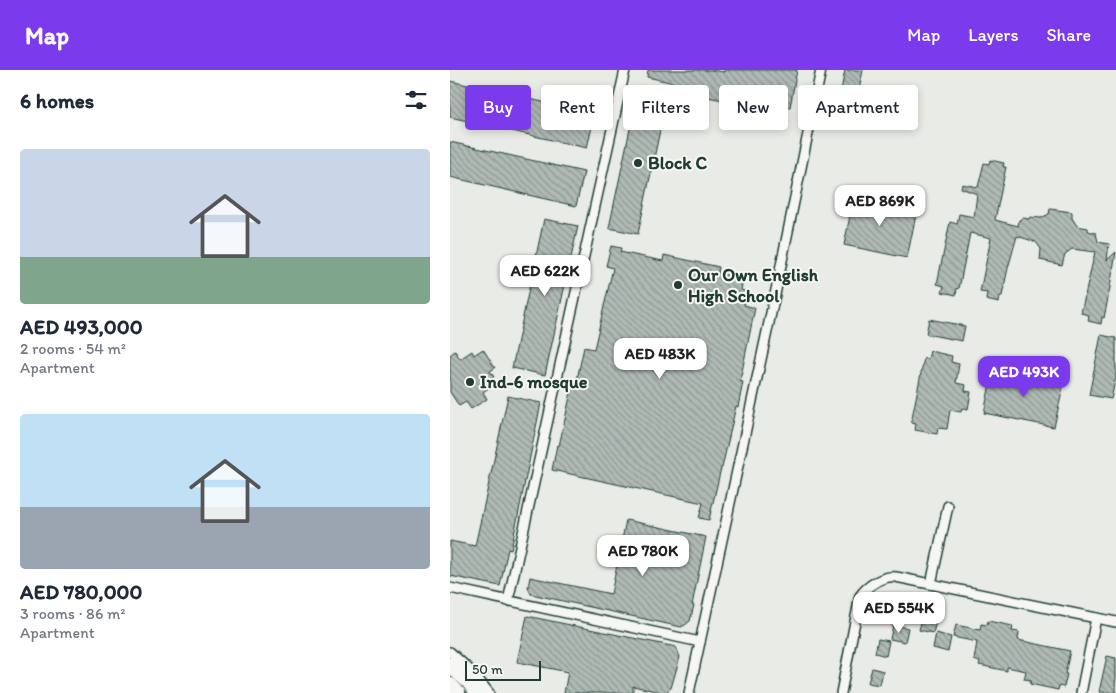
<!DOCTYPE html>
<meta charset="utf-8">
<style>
:root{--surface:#fff;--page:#f6f6f7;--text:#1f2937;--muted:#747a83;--accent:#7c3aed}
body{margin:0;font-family:Itim,sans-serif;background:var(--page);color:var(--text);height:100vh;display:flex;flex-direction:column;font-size:19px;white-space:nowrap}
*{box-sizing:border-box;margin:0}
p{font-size:16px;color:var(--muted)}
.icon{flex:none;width:28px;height:28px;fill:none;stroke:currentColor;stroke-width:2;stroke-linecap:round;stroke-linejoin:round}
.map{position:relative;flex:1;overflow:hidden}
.sheet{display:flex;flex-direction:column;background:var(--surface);width:450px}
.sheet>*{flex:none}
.hud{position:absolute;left:15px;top:15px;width:475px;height:45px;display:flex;gap:10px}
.scale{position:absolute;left:15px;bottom:12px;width:76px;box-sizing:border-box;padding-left:5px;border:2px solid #1f3d34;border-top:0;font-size:14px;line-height:18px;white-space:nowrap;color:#1f3d34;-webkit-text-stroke:4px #f6f6f2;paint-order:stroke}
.price{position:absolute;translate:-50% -42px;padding:0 11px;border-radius:10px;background:#fff;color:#222;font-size:16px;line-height:32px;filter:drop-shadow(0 1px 2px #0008)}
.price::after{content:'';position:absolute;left:50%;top:30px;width:15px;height:11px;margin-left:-8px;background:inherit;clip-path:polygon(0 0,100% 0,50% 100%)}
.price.on{background:var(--accent);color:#fff}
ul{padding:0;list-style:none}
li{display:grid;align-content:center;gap:10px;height:265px;padding:0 20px}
li span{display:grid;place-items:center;height:155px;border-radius:5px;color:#555}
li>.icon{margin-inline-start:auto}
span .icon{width:90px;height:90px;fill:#fffc;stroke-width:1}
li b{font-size:21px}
h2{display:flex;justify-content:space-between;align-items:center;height:60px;padding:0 20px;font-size:21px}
.chip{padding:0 18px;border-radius:5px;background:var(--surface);box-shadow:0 2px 8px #0003;font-size:18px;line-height:45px}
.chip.on{background:var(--accent);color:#fff}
header{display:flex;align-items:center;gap:30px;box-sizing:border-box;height:70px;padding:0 25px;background:var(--accent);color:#fff}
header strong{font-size:24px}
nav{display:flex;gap:28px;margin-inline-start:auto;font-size:18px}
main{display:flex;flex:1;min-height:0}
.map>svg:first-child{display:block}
.building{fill:url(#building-back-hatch);stroke:#1f3d34}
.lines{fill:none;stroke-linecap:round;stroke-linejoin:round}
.minor-casing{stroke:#1f3d34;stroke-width:12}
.trunk-casing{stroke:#1f3d34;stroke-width:19}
.minor{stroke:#f6f6f2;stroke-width:9}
.trunk{stroke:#f6f6f2;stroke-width:15}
.poi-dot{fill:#1f3d34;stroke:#f6f6f2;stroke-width:2}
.labels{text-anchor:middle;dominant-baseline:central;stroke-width:4;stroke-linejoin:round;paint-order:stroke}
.poi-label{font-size:18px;font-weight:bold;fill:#1f3d34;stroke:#f6f6f2;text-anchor:start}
</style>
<header>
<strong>Map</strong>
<nav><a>Map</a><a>Layers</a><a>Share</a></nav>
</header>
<main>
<section class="sheet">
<h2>6 homes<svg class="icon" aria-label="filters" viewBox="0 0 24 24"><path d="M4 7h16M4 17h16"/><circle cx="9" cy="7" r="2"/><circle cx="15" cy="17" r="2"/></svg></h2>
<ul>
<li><span style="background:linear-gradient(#c9d6e8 70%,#7fa58c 0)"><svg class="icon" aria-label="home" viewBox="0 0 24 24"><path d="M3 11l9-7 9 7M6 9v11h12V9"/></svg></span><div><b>AED 493,000</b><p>2 rooms · 54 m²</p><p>Apartment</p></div></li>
<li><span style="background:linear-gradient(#bfe0f5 60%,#9aa5b1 0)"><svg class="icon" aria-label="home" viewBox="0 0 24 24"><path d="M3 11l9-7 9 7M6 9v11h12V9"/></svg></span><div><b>AED 780,000</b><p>3 rooms · 86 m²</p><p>Apartment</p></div></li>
</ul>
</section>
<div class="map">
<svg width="666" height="623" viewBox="0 0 666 623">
<defs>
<pattern id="building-back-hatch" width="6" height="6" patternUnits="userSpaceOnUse" patternTransform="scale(1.25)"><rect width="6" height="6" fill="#b0bab5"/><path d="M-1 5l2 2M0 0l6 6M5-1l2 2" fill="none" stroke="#8f9894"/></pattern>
</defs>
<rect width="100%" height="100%" fill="#e9ebe7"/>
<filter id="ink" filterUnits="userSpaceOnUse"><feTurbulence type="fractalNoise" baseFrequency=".02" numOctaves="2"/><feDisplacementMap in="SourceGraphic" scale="10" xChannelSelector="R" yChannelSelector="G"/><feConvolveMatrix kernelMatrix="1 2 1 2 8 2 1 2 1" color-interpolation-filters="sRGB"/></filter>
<g filter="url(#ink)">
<g class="building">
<polygon points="198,0 262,0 274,2 274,0 347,0 340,37 306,31 305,36 231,22 233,15 197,7"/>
<polygon points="395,0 413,0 407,30 390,26"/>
<polygon points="0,11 97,33 100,21 112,24 109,36 145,44 137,78 0,47"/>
<polygon points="188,21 217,27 188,164 159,158"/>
<polygon points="0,72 134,102 126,136 0,107"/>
<polygon points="540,90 554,93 553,97 556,97 545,150 568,156 569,150 573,148 579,149 580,147 591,148 599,144 600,139 622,142 622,148 627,156 638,158 638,161 646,163 648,172 659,174 657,190 666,182 659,223 654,248 652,247 651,254 638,251 639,245 631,243 645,182 622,179 615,184 612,195 590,190 591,179 586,172 567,166 558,198 552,226 550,226 549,233 536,230 537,223 530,222 541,168 520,163 509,219 507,218 506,225 492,222 494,216 487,214 500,152 507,154 509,144 524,147 527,124 511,118 512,114 528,117 534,93 539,94"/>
<polygon points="404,126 467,140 457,188 394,175"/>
<polygon points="94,149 128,156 95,305 62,298"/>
<polygon points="161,176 171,178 170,182 213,191 214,185 269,197 268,203 293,209 291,220 297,222 294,235 305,238 290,311 293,312 288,337 286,336 272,398 271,398 259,450 249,448 253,433 102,400 107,375 109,376 123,313 126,314 134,277 144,279 163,198 156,196"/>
<polygon points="479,249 515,256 512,271 476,264"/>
<polygon points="651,265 666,268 666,307 661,329 639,325"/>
<polygon points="33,279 45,298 40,301 44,307 39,310 43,315 33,322 37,329 21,339 16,332 9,336 0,322 0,285 5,281 10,289 22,281 24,285"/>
<polygon points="480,281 502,286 501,292 509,294 506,313 516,315 515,321 521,322 518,339 512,338 511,342 500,340 497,359 488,358 487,364 465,360 466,354 461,353 474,288 478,289"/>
<polygon points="543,299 614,313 604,357 534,343"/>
<polygon points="58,326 91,333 61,480 58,479 50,516 0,506 0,471 25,476"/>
<polygon points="176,450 256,467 242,535 244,535 240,551 235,555 231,557 81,524 78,517 80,507 161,524"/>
<polygon points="434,535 448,538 444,553 431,550"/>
<polygon points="77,546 226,577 230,587 221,618 215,623 183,616 183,623 114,623 118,602 67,592"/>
<polygon points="472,549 486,552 483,563 469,560"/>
<polygon points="538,551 563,556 562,561 569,562 568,570 620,581 615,604 617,604 614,617 609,616 608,620 580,614 581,610 574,609 576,601 557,597 557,601 529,595 530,592 524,590 527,572 503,567 506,555 530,560 531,554 537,555"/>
<polygon points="443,555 458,558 455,572 440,569"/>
<polygon points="486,563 501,567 498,582 483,578"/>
<polygon points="428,569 439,571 436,586 425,583"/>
<polygon points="657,586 666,588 666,607 665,615 666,615 666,623 649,622"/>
<polygon points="422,598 433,601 430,615 418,613"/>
</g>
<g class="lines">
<defs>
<g id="minor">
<polyline points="481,514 498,436"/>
<polyline points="0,518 250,572"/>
<polyline points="58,531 175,0"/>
<polyline points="0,582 23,603 39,623"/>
<polyline points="239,623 326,220 371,0"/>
<path d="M 391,623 L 410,526 C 417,516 433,505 446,507 L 666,552"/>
<polyline points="631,623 646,548"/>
</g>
<g id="trunk">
<polyline points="0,595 19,612 28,623"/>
<polyline points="0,615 8,623"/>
</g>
</defs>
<use href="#minor" class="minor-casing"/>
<use href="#trunk" class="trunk-casing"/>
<use href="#minor" class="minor"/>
<use href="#trunk" class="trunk"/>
</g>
</g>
<g class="poi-dot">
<circle cx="188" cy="93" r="5"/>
<circle cx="228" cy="215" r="5"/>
<circle cx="20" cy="312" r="5"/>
</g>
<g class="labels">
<g class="poi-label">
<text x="198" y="93">Block C</text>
<text x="238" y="205">Our Own English<tspan x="238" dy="21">High School</tspan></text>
<text x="30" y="312">Ind-6 mosque</text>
</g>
</g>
</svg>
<div class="scale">50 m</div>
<b class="price" style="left:430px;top:157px">AED 869K</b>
<b class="price" style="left:95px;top:227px">AED 622K</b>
<b class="price" style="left:210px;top:310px">AED 483K</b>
<b class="price on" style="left:574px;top:328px">AED 493K</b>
<b class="price" style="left:193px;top:507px">AED 780K</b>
<b class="price" style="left:449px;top:564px">AED 554K</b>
<div class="hud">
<a class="chip on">Buy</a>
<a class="chip">Rent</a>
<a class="chip">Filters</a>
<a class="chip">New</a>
<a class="chip">Apartment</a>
</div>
</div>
</main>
